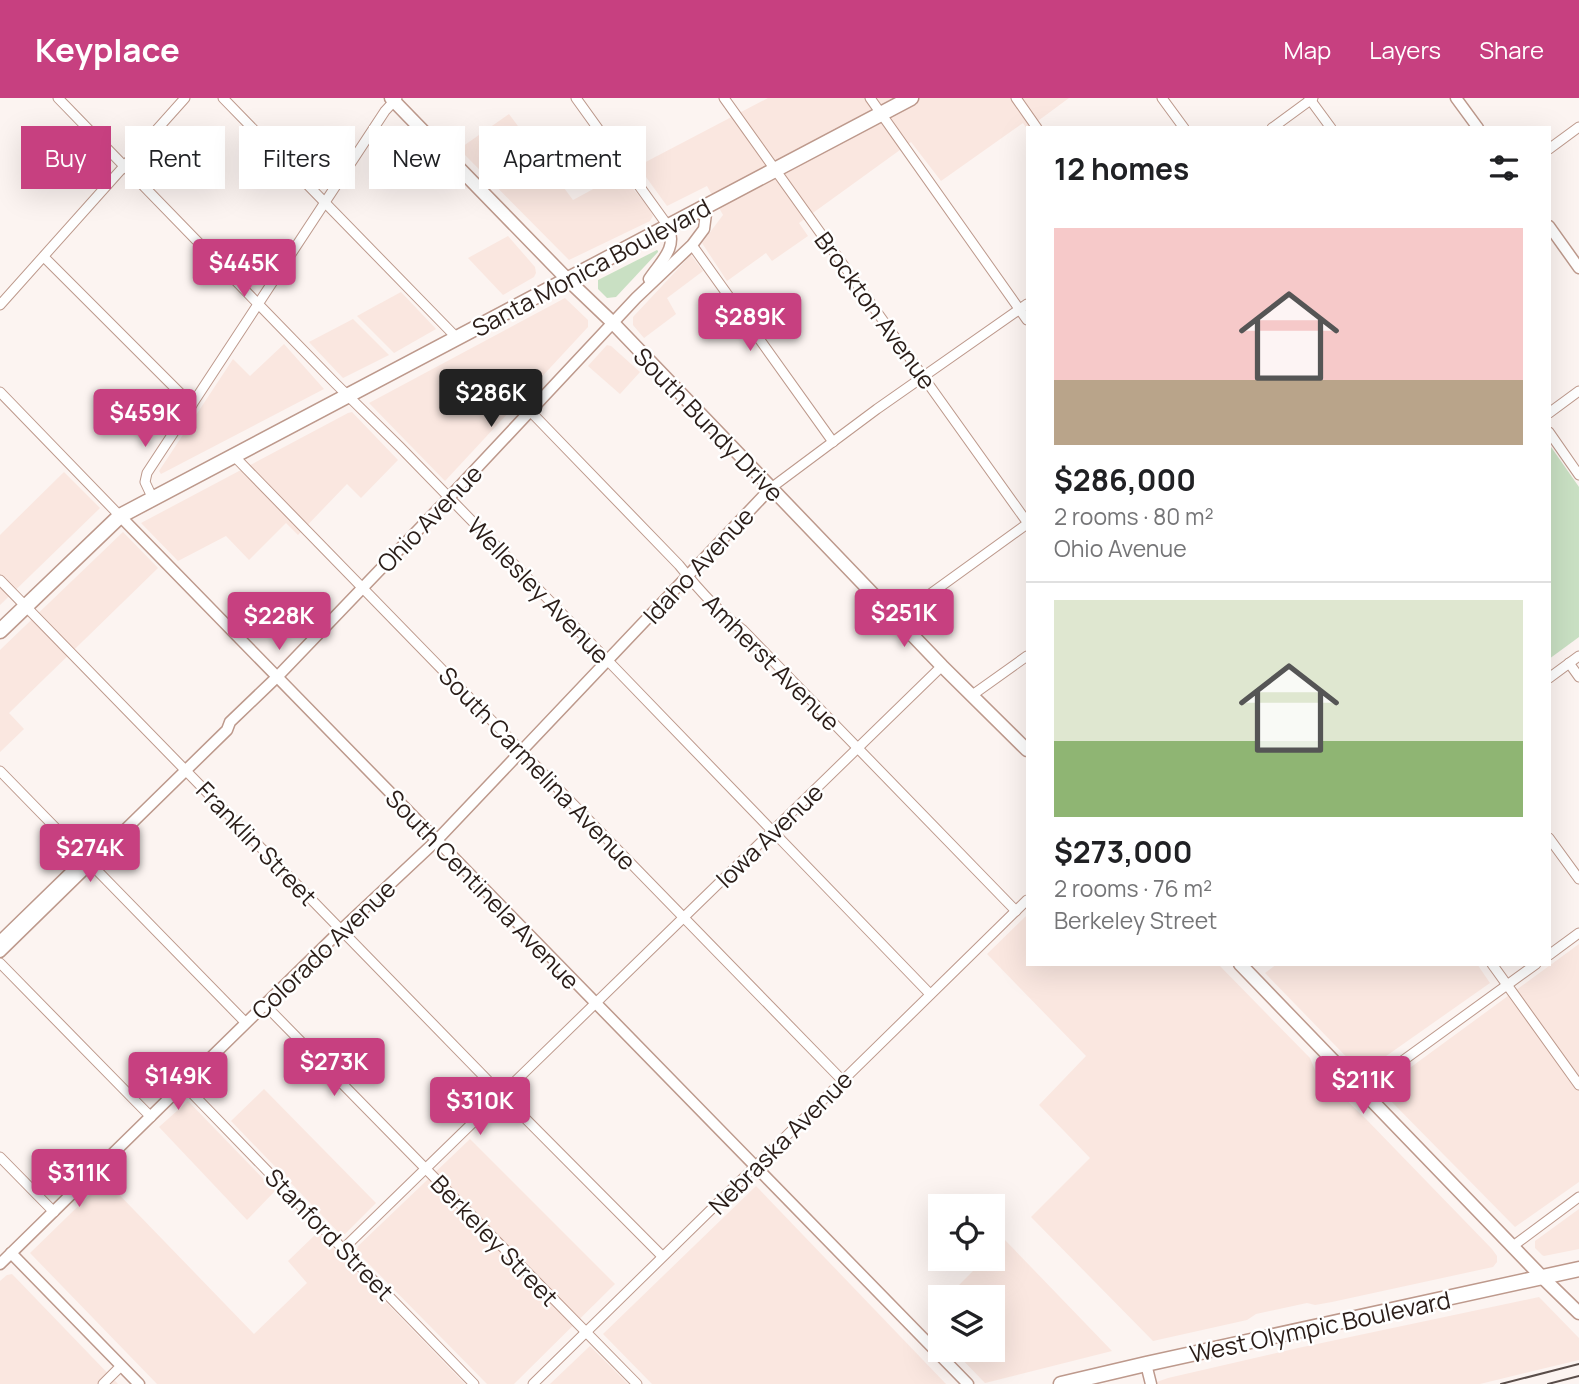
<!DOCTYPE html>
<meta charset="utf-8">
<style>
:root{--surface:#fff;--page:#f6f6f6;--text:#202124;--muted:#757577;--line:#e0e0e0;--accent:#c74080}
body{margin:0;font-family:Manrope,sans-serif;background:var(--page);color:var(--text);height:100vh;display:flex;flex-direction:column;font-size:26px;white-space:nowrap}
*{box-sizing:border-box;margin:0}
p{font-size:23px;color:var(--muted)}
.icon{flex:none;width:38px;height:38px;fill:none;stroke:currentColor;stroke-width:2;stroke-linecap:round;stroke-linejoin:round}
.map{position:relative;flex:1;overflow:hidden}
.side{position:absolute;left:1026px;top:28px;width:525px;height:840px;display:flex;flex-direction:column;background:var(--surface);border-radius:0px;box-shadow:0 7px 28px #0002}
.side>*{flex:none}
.guide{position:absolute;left:21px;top:28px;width:665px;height:63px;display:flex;gap:14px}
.fabs{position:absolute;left:928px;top:1096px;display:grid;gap:14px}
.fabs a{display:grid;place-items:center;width:77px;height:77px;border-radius:0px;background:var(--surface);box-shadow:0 7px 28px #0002;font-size:35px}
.price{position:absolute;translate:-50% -60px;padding:0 16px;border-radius:7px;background:var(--accent);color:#fff;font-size:23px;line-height:46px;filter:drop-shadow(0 2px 4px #0008)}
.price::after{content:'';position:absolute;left:50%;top:42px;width:21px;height:16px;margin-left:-10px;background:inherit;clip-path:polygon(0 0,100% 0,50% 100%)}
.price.current{background:#222;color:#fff}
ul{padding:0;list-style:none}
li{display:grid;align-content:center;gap:14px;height:371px;padding:0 28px}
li+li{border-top:2px solid var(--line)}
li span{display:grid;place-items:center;height:217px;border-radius:0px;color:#555}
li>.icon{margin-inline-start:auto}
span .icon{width:126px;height:126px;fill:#fffc;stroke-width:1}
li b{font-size:30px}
h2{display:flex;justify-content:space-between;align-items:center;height:84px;padding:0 28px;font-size:30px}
.tag{padding:0 24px;border-radius:0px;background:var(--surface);box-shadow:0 7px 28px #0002;font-size:24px;line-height:63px}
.tag.current{background:var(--accent);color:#fff}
header{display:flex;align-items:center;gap:42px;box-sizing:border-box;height:98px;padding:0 35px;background:var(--accent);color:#fff}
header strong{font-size:33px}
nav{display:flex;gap:38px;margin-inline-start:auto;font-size:24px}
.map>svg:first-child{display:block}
.built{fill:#fae7e0}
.green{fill:#c9e0c3}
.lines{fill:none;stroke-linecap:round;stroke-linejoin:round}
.minor-casing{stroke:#bd998c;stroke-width:11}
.tertiary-casing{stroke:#bd998c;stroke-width:13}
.secondary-casing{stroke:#bd998c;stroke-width:15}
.primary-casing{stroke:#bd998c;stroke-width:17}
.minor{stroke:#fff;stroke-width:9}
.tertiary{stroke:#fff;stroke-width:10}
.secondary{stroke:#fff;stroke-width:12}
.primary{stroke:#fff;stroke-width:14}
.tram{stroke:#594d49;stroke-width:2}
.labels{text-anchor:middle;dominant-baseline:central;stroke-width:5;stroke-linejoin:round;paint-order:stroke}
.street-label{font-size:24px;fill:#2a1d18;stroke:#fff}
</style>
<header>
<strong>Keyplace</strong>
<nav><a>Map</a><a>Layers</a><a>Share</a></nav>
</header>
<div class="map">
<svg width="1579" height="1286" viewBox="0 0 1579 1286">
<rect width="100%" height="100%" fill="#fcf4f1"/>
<g class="built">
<polygon points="768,0 1069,0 1027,31 1023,25 941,83 911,44 799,125 808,138 772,163 766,155 727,183 702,145 723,117 707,88 667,108 638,68"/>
<polygon points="509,16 573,102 621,76 648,109 653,118 650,123 569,162 459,51"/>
<polygon points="508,138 535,169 536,175 534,179 503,197 468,160"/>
<polygon points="691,157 703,173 667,200 676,216 644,240 633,227 633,219"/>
<polygon points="401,194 436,231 394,255 357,218"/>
<polygon points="565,200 588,222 588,229 445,383 369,305"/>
<polygon points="353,221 389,257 343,280 309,244"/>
<polygon points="284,246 324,291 161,376 159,373 233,261 250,278"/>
<polygon points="607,247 611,248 640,274 620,296 588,268"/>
<polygon points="352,314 398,362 361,400 347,386 298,437 286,425 249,462 226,438 178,463 141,425 348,315"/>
<polygon points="64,374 100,410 0,507 0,437"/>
<polygon points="123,434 158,470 9,615 24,631 0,654 0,552"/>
<polygon points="1027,817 1027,866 1218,866 1310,960 1315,972 1365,1020 1492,1151 1497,1158 1497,1164 1493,1169 1332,1204 1315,1207 1307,1205 1256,1216 1247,1222 1153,1243 1031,1119 1090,1060 1039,1007 1086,958 987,856"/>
<polygon points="1579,846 1579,1084 1515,1129 1381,993 1381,991"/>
<polygon points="1277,866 1477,866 1490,885 1362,975 1265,875"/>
<polygon points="264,991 376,1105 345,1136 340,1136 231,1023"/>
<polygon points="188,1003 275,1093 247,1122 159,1029"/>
<polygon points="470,1041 615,1186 514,1286 487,1286 358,1155 357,1152 358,1148"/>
<polygon points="105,1082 254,1236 307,1185 288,1163 318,1134 465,1286 157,1286 30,1155"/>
<polygon points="756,1088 946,1286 652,1286 603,1236"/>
<polygon points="1579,1111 1579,1151 1544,1158 1542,1157 1535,1150 1535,1143"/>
<polygon points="1005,1142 1112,1253 985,1285 952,1251 992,1251 992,1199 947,1199 986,1160 992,1160 992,1154"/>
<polygon points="12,1176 118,1286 0,1286 0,1183 7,1177"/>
<polygon points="1539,1199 1579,1240 1579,1262 1480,1286 1151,1286 1168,1280 1298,1250"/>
<polygon points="590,1248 628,1286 550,1286"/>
</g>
<g class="green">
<polygon points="657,152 658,153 658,154 616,199 607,200 598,191 598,182"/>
<polygon points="1549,346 1579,389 1579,539 1549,561"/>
</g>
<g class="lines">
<defs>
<g id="minor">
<polyline points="58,0 336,286 400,349 614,569 930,896"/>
<polyline points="223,0 457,240"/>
<polyline points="576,0 668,128"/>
<polyline points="724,0 1027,424"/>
<polyline points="870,0 1027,222"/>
<polyline points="1016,0 1037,30"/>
<polyline points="1162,0 1184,30"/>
<polyline points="1309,0 1331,30"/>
<polyline points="1272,30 1313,0"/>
<polyline points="1549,51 1579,29"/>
<polyline points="692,147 833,344"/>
<polyline points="44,159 192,307"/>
<polyline points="0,207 185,0"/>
<polyline points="0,294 120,418"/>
<path d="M 530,313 L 679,467 C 698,491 718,514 743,532 L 1016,813"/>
<polyline points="1549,315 1579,293"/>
<polyline points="1549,334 1579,377"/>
<polyline points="234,358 842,982"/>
<polyline points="771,390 877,311 1027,206"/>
<polyline points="153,401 145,384 147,375 385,13 397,0"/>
<polyline points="0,482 502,997 662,1158"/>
<polyline points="897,520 1027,426"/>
<polyline points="1569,565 1579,579"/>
<polyline points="1549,580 1579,558"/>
<polyline points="971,598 1027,558"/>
<polyline points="0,673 246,925"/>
<polyline points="1549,740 1579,781"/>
<polyline points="1549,857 1579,835"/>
<polyline points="0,865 151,1019"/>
<polyline points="1492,866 1579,987"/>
<polyline points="265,907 637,1286"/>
<polyline points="184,987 474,1286"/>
<polyline points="1361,993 1536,866"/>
<polyline points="0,1059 54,1114"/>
<polyline points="1513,1148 1579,1099"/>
<polyline points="344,1150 942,568"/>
<polyline points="103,1286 121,1268"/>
<polyline points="533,1286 1027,802"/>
</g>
<g id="tertiary">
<polyline points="1456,0 1478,30"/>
<polyline points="1549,128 1579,170"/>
<path d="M 649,181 C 661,163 678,150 668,128"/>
<path d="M 120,418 C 403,707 685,998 968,1286"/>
<polyline points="0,843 108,738"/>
<polyline points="0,854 227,632 230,624 278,578 443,406 636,200 692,147 704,131 707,108"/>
<polyline points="11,1155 139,1286"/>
<polyline points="0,1166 341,832 436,743 771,390"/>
<polyline points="1146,1266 1151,1286"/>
</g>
<g id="secondary">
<polyline points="391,0 567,181 613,225 942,568 1027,652"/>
<polyline points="1240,866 1542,1179 1579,1215"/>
</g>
<g id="primary">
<polyline points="0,533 120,418 911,0"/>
<polyline points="1061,1286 1146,1266 1579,1171"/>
</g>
</defs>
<use href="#minor" class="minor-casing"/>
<use href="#tertiary" class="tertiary-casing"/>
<use href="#secondary" class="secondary-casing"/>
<use href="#primary" class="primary-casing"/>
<use href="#minor" class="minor"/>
<use href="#tertiary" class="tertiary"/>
<use href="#secondary" class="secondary"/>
<use href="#primary" class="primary"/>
<g class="tram">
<polyline points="1501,1286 1579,1266"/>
<polyline points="1548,1286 1579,1278"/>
</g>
</g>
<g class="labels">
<g class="street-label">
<text transform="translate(591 169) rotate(-28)">Santa Monica Boulevard</text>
<text transform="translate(876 212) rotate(54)">Brockton Avenue</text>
<text transform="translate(709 326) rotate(46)">South Bundy Drive</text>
<text transform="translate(429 420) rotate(-46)">Ohio Avenue</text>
<text transform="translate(698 467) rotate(-47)">Idaho Avenue</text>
<text transform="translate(539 492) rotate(46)">Wellesley Avenue</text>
<text transform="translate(772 564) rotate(45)">Amherst Avenue</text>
<text transform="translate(538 670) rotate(46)">South Carmelina Avenue</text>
<text transform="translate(769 737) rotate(-44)">Iowa Avenue</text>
<text transform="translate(257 745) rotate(46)">Franklin Street</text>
<text transform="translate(483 791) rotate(46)">South Centinela Avenue</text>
<text transform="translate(323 851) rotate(-44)">Colorado Avenue</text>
<text transform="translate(780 1044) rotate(-45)">Nebraska Avenue</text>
<text transform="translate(330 1136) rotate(46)">Stanford Street</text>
<text transform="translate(495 1142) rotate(46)">Berkeley Street</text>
<text transform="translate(1320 1228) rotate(-12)">West Olympic Boulevard</text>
</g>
</g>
</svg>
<div class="fabs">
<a><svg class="icon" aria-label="locate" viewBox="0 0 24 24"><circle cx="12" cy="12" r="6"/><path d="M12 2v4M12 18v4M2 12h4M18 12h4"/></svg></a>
<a><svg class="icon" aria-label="layers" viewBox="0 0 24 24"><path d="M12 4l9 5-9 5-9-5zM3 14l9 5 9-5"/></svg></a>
</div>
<b class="price" style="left:244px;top:201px">$445K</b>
<b class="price" style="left:750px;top:255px">$289K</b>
<b class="price current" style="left:491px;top:331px">$286K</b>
<b class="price" style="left:145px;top:351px">$459K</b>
<b class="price" style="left:904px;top:551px">$251K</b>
<b class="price" style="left:279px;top:554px">$228K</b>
<b class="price" style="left:90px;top:786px">$274K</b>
<b class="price" style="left:334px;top:1000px">$273K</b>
<b class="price" style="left:178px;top:1014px">$149K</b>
<b class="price" style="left:1363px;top:1018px">$211K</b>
<b class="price" style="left:480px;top:1039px">$310K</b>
<b class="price" style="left:79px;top:1111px">$311K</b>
<div class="guide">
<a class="tag current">Buy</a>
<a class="tag">Rent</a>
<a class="tag">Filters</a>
<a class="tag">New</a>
<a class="tag">Apartment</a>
</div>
<section class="side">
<h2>12 homes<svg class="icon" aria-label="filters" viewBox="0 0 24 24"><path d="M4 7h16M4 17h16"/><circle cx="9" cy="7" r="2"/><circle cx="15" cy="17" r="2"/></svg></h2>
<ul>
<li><span style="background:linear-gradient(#f6c9c9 70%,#b9a48a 0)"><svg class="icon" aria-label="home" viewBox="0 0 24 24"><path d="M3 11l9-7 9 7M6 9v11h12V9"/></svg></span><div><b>$286,000</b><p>2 rooms · 80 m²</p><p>Ohio Avenue</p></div></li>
<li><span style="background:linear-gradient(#dfe7d0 65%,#8fb573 0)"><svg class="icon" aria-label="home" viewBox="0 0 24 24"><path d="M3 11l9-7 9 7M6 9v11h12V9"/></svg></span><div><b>$273,000</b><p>2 rooms · 76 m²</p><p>Berkeley Street</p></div></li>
</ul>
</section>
</div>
